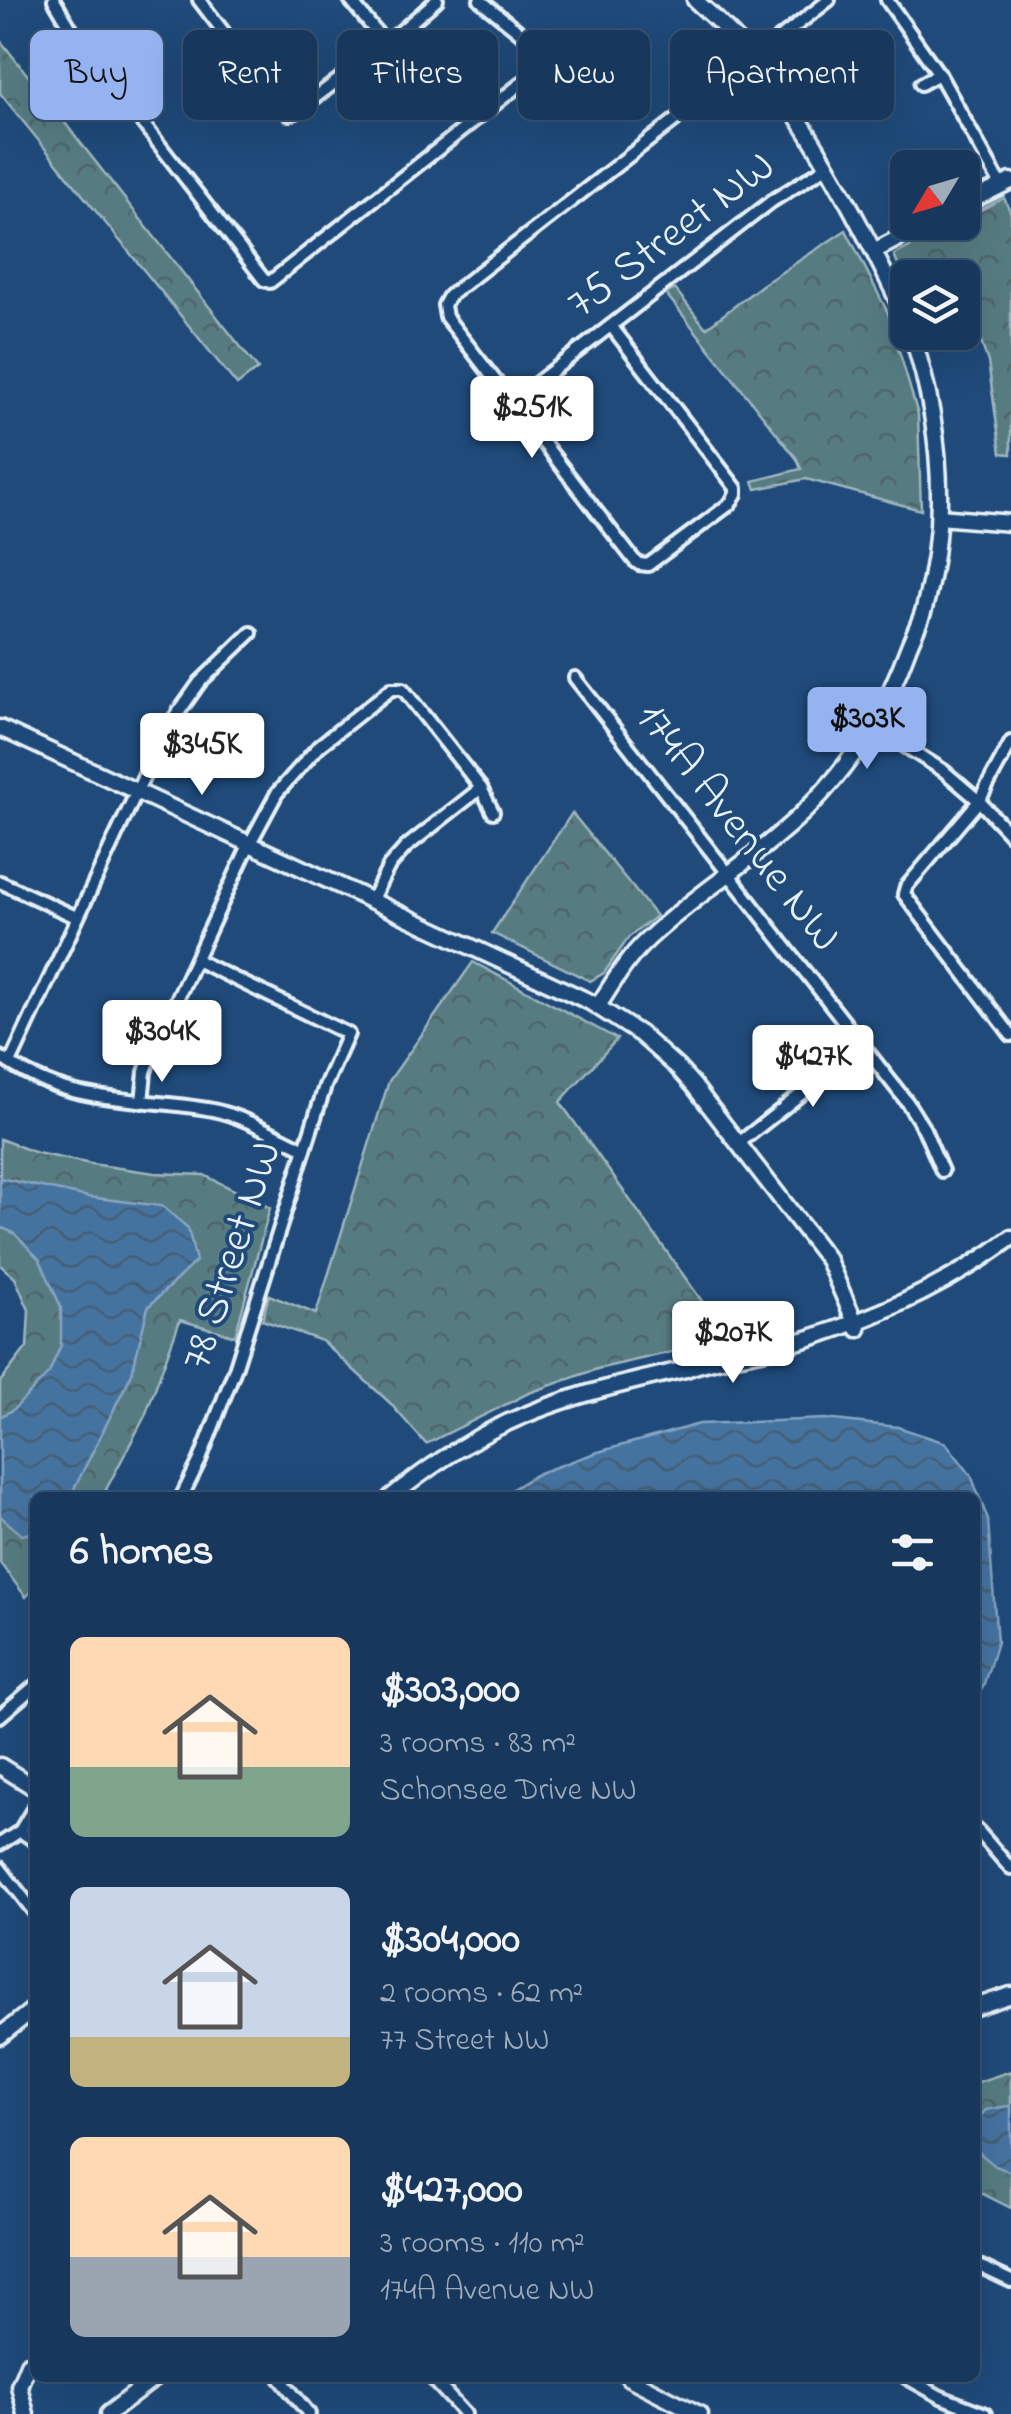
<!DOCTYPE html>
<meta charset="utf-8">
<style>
:root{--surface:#17385c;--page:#203f62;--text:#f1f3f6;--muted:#9eacbb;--line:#365272;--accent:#95b2f1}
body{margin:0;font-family:"Indie Flower",sans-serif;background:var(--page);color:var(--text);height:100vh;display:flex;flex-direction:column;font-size:38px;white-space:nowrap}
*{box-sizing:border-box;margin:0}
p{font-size:32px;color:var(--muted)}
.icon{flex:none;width:55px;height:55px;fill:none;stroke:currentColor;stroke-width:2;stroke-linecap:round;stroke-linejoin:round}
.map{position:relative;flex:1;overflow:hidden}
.drawer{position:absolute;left:30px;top:1492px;width:950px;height:890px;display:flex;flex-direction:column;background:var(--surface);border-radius:15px;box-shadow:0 10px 40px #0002,0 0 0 2px var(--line)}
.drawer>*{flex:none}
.top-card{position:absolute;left:30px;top:30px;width:952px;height:90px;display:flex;gap:20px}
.needle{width:65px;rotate:232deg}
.controls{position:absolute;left:890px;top:150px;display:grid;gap:20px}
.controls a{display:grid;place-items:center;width:90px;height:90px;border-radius:15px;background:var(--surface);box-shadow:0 10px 40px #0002,0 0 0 2px var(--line);font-size:50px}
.price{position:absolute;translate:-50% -85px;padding:0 22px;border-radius:10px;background:#fff;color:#222;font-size:32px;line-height:65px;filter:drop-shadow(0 2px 5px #0008)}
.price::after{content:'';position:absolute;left:50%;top:60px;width:30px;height:22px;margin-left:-15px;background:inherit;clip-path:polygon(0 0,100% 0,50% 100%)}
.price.on{background:var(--accent);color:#111}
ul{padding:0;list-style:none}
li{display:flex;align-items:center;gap:30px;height:250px;padding:0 40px}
li span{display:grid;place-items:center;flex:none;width:280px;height:200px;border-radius:15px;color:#555}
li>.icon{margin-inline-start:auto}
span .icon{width:120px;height:120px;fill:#fffc;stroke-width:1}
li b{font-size:42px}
h2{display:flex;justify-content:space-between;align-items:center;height:120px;padding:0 40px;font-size:42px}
.tag{padding:0 35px;border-radius:15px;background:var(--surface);box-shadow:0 10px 40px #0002,0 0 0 2px var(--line);font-size:35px;line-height:90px}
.tag.on{background:var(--accent);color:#111}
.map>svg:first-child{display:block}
.forest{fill:url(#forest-crowns);stroke:#9fb6bd;stroke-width:2.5}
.water{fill:url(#water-waves);stroke:#86a5c3;stroke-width:2.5}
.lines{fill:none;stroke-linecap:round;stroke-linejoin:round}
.street-casing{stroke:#e8f1f8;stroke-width:18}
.secondary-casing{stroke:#e8f1f8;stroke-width:21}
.street{stroke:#1f4a7a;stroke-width:10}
.secondary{stroke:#1f4a7a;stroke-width:14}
.labels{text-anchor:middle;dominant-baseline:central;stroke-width:8;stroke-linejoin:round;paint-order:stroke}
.street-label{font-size:45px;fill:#e8f1f8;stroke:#1f4a7a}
</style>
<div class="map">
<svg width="1011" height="2414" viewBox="0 0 1011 2414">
<defs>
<pattern id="forest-crowns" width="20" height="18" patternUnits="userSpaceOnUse" patternTransform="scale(2.5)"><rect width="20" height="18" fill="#567c82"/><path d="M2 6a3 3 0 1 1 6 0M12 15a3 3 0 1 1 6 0" fill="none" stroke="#4f6569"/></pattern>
<pattern id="water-waves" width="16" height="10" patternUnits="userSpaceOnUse" patternTransform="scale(2.5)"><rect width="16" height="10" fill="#4473a0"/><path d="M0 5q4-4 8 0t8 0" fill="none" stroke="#455e75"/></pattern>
</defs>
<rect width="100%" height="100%" fill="#1f4a7a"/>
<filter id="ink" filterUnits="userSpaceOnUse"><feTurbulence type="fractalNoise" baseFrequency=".01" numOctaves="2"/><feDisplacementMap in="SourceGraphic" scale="20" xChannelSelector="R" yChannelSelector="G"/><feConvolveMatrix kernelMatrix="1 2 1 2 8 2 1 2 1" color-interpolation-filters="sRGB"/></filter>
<g filter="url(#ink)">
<g class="forest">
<polygon points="0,40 258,369 237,385 0,93"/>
<polygon points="1004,198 1011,213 1011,454 1001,453 988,362 963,290 962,278 908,278 907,288 894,255 957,223 962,222 963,219"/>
<polygon points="846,230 888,313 918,415 921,510 806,479 756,489 753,481 801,469 797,459 666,294 675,289 706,328 762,285"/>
<polygon points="572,813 656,916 629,937 604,973 590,981 492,933"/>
<polygon points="473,962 617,1039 560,1102 729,1339 597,1369 529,1393 426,1444 389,1402 322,1341 262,1320 269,1295 316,1314 389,1081"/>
<polygon points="0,1139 37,1153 91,1164 155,1173 204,1175 270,1208 235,1336 180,1320 145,1416 102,1497 35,1498 35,1586 26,1597 0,1563 0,1382 27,1347 29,1310 15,1278 0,1265"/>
<polygon points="1011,2071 1011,2208 975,2190 975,2083"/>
</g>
<g class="water">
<polygon points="0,1178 88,1197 162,1206 188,1228 196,1261 148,1307 132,1373 73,1491 67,1497 35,1498 35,1532 22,1535 0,1516 0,1417 14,1409 49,1373 61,1345 61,1307 40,1260 14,1233 0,1227"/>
<polygon points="825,1419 898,1427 946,1443 971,1475 988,1520 997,1642 983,1687 975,1700 975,1498 499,1497 539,1473 598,1452 699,1424"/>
<polygon points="1008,2106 1011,2107 1011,2172 995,2166 975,2149 975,2122 986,2110"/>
</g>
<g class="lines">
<defs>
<g id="street">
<polyline points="54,0 76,37 264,280 270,282 547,63 547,58 544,52 480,0"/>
<polyline points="199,0 284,111 289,114 296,112 386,44 437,0"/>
<polyline points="350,0 386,44"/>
<polyline points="887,0 939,74 1001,185"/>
<polyline points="921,84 939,74"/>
<polyline points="611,326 736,488 736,494 730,504 648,565 639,564 634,560 446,317 444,305 449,296 829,0"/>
<polyline points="512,402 772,201 828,166"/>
<polyline points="575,678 907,1102 924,1129 942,1171"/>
<polyline points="873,726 944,771 979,801 1011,835"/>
<polyline points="1011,742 979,801 906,887 904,894 1011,1035"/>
<polyline points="0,882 76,917"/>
<polyline points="371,901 389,866 406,847 481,788"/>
<path d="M 0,1057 C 73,1108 132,1095 213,1110 C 245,1117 275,1135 305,1149"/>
<polyline points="10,1063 164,733 200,682 251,633"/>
<polyline points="142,1102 145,1072 151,1055 249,845 277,793 319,746 391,689 403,689 481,788 493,812"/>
<polyline points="739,1143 862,1046"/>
<polyline points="181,1498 200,1460 235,1369 325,1086 348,1034 196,960"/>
<polyline points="0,1716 35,1686"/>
<polyline points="975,1830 978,1831 1011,1869"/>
<polyline points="20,1831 35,1841"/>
<polyline points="0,1844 20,1831 35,1806"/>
<polyline points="0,1868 35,1913"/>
<polyline points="975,2264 1011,2281"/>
<polyline points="280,2378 309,2414"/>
<polyline points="432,2378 465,2414"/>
<polyline points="907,2378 941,2397 985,2414"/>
</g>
<g id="secondary">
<path d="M 695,0 C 769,65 808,128 854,214 C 873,250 892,285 908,324"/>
<polyline points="962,205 1011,181"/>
<polyline points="874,251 930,222"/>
<polyline points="939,517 1011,523"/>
<polyline points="0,728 590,1002 640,1034 677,1067 694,1086 828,1260 858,1329"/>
<path d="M 598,1006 C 613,983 627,958 648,939 C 688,901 736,871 778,835 C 839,785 880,724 907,651 C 912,637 920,623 924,609 C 949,517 941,422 911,332"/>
<path d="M 390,1498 C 422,1472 457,1448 494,1429 C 554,1399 620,1384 686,1369 C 717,1357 751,1355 783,1346 C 865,1323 943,1289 1011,1238"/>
<polyline points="0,1766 35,1788"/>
<polyline points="975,2007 1011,1995"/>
<polyline points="0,2036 35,2008"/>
<polyline points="629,2378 699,2414"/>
<polyline points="26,2414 19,2386 28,2364"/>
<polyline points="108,2414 155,2378"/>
</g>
</defs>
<use href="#street" class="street-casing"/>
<use href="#secondary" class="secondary-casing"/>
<use href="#street" class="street"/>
<use href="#secondary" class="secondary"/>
</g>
</g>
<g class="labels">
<g class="street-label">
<text transform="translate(672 236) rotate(-37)">75 Street NW</text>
<text transform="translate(737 828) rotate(52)">174A Avenue NW</text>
<text transform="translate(233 1256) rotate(-72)">78 Street NW</text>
</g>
</g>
</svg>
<div class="controls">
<a><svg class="needle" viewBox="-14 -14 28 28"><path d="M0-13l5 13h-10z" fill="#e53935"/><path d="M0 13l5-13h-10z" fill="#9eacbb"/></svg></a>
<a><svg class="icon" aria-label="layers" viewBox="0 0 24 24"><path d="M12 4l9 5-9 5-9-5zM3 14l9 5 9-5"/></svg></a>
</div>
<b class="price" style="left:532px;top:461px">$251K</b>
<b class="price on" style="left:867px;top:772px">$303K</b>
<b class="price" style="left:202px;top:798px">$345K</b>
<b class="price" style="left:162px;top:1085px">$304K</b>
<b class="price" style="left:813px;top:1110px">$427K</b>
<b class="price" style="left:733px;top:1386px">$207K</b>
<div class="top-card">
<a class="tag on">Buy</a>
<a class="tag">Rent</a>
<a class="tag">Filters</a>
<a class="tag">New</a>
<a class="tag">Apartment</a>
</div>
<section class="drawer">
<h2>6 homes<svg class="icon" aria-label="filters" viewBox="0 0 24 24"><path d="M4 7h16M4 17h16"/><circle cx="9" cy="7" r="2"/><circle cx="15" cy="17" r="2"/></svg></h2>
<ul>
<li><span style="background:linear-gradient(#ffd9b3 65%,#7fa58c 0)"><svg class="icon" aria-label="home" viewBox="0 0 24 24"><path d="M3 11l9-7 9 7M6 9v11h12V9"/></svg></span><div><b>$303,000</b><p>3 rooms · 83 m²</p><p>Schonsee Drive NW</p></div></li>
<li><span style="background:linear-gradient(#c9d6e8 75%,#c2b280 0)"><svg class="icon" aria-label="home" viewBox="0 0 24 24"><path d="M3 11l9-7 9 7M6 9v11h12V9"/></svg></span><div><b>$304,000</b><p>2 rooms · 62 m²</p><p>77 Street NW</p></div></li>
<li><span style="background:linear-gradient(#ffd9b3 60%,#9aa5b1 0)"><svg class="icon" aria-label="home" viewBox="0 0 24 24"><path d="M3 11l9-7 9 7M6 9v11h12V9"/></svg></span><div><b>$427,000</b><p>3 rooms · 110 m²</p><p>174A Avenue NW</p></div></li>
</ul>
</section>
</div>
